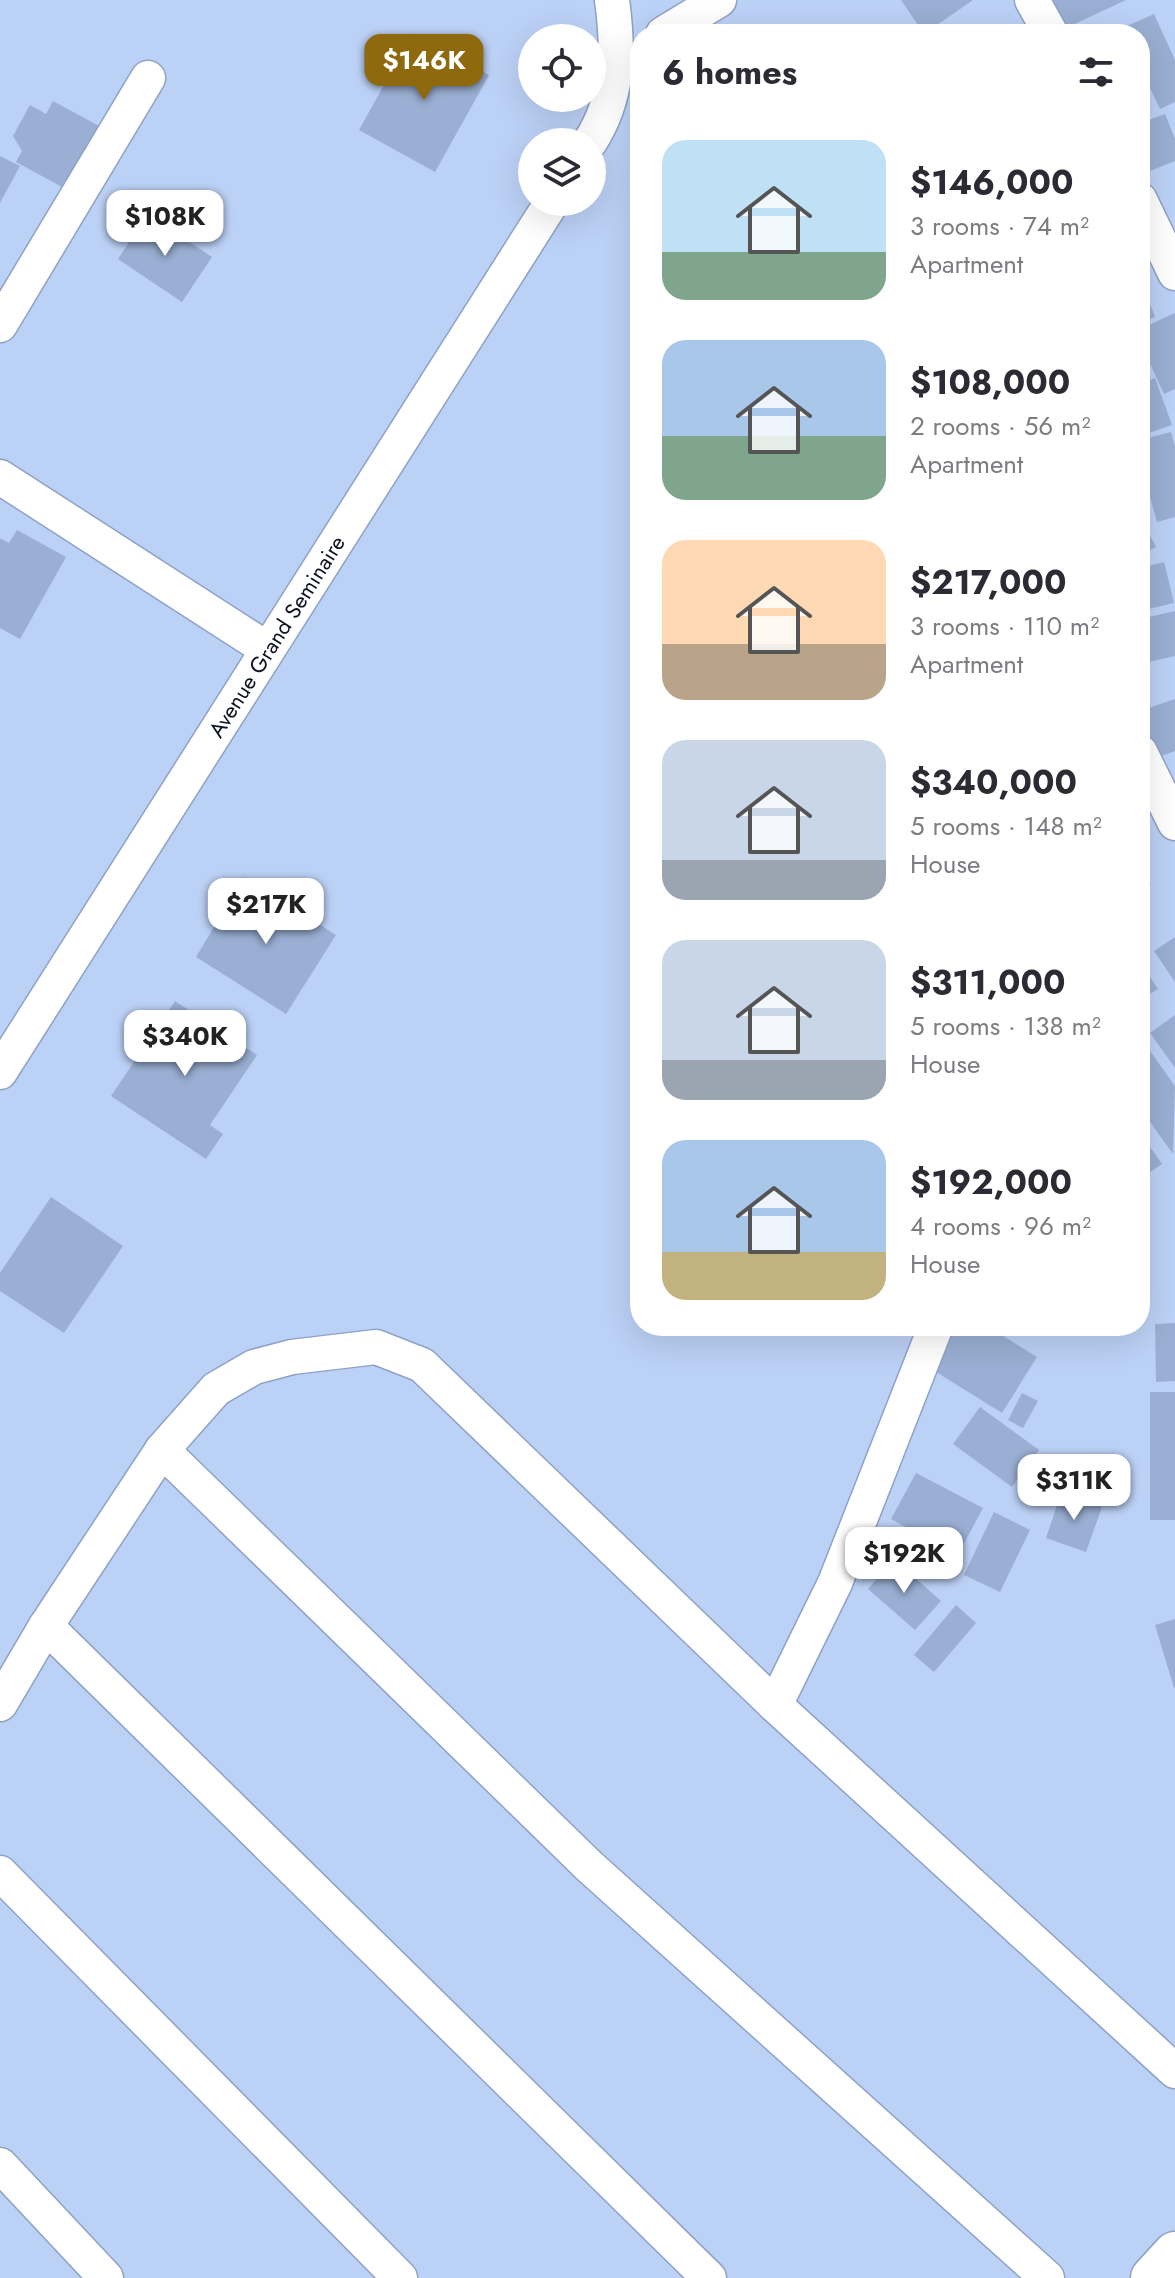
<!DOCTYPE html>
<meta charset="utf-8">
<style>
:root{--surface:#fff;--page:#f2f2f3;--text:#2b2b33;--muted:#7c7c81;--accent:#8f690e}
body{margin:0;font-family:Jost,sans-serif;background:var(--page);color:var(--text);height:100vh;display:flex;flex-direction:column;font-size:30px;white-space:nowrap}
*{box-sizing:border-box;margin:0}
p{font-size:26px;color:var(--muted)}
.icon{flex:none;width:44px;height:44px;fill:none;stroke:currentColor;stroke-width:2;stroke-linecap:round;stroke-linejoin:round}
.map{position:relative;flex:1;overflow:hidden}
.side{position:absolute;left:630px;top:24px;width:520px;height:1312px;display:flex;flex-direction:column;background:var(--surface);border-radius:32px;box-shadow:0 8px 32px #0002}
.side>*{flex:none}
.controls{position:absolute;left:518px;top:24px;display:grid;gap:16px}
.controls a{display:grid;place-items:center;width:88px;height:88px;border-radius:50%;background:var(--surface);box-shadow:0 8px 32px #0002;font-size:40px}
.price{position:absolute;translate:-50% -68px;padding:0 18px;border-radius:16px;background:#fff;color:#222;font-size:26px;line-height:52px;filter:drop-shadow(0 2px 4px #0008)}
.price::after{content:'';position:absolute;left:50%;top:48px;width:24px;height:18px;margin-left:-12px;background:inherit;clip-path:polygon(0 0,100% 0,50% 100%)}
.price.selected{background:var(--accent);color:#fff}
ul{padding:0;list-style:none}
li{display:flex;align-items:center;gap:24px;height:200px;padding:0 32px}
li span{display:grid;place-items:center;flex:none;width:224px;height:160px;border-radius:24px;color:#555}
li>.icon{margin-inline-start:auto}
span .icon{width:96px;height:96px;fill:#fffc;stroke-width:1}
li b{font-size:34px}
h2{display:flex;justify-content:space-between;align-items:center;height:96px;padding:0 32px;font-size:34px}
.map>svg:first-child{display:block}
.building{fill:#9aafd3}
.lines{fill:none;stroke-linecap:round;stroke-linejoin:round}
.street-casing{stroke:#8ea2c5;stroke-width:37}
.highway-casing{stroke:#8ea2c5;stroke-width:47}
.street{stroke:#fff;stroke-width:34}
.highway{stroke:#fff;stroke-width:44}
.labels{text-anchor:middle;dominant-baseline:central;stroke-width:7;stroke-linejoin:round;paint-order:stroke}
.street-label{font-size:22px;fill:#0d1421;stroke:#bcd1f6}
</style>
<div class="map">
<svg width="1175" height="2278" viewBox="0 0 1175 2278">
<rect width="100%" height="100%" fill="#bcd1f6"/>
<g class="building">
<polygon points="901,0 973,0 924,34"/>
<polygon points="1046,0 1126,0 1064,29"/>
<polygon points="1154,14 1175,60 1175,102 1160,109 1140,67 1140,34 1109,34"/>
<polygon points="413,33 489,75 435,172 359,130"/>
<polygon points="53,101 99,126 64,188 16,162 22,151 13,136 30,105 46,114"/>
<polygon points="1165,114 1175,139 1175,161 1140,175 1140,123"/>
<polygon points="0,156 20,166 0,203"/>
<polygon points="147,214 212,257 182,302 118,259"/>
<polygon points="1140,278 1155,317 1140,323"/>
<polygon points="1175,313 1175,389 1164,394 1140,342 1140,329"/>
<polygon points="1155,378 1172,425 1140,436 1140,384"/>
<polygon points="1171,432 1175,446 1175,517 1157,522 1140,462 1140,440"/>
<polygon points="1140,516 1156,547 1140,555"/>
<polygon points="17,530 66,557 20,639 0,628 0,538 9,543"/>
<polygon points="1164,562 1174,603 1140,611 1140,568"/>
<polygon points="1175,611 1175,656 1140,664 1140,619"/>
<polygon points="1175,699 1175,751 1156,758 1140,711"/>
<polygon points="1140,869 1151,885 1140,893"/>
<polygon points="244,877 336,935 286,1014 196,957"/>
<polygon points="1175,937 1175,982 1154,951"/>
<polygon points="1140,962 1158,989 1140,1000"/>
<polygon points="175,1001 257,1055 210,1125 223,1134 206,1159 111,1096"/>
<polygon points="1175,1015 1175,1068 1150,1033"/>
<polygon points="1140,1037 1175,1086 1173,1154 1140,1108"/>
<polygon points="1140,1133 1162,1164 1140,1179"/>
<polygon points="51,1197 123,1246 64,1333 0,1291 0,1273"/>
<polygon points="1175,1323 1175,1381 1156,1382 1155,1324"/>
<polygon points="954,1326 987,1326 1037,1357 1002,1413 928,1367"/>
<polygon points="1020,1326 1040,1326 1037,1333"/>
<rect x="1150" y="1392" width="25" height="128"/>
<polygon points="1022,1393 1038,1401 1023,1428 1008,1420"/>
<polygon points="980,1407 1039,1450 1012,1487 953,1444"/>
<polygon points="916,1473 983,1508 958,1555 891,1519"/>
<polygon points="1061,1493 1102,1507 1086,1552 1046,1538"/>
<polygon points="994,1512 1030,1530 1000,1592 964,1575"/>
<polygon points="894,1559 941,1601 915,1630 868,1589"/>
<polygon points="956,1605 976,1623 934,1672 914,1655"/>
<polygon points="1175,1619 1175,1687 1174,1688 1155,1625"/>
</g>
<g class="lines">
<defs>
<g id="street">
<polyline points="1032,0 1051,34"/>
<polyline points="663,34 719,0"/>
<path d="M 590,142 C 619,96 619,52 612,0"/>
<polyline points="1140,200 1175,273"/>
<polyline points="0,325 148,78"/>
<polyline points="0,477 267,649"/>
<polyline points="1140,752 1175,823"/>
<path id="s1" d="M 0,1072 L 552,202"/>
<polyline points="162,1450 589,1866 1047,2278"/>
<polyline points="46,1626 709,2278"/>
<polyline points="0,1704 46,1626 162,1450 216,1389 254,1367 292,1357 376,1347 422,1365 775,1705 1175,2071"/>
<polyline points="775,1705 835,1583 936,1326"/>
<polyline points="0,1873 400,2278"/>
<polyline points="0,2165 106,2278"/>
</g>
<polyline id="highway" points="1153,2278 1175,2254"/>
</defs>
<use href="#street" class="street-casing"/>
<use href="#highway" class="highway-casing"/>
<use href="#street" class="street"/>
<use href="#highway" class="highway"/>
</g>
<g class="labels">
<g class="street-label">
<text stroke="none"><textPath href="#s1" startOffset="516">Avenue Grand Seminaire</textPath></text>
</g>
</g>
</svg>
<div class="controls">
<a><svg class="icon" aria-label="locate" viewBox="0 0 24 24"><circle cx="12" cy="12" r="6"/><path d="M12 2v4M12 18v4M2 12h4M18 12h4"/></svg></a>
<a><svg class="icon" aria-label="layers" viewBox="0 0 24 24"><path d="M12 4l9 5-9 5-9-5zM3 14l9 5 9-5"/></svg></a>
</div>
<b class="price selected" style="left:424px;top:102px">$146K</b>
<b class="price" style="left:165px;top:258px">$108K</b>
<b class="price" style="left:266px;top:946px">$217K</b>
<b class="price" style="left:185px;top:1078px">$340K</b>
<b class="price" style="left:1074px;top:1522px">$311K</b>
<b class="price" style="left:904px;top:1595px">$192K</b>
<section class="side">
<h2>6 homes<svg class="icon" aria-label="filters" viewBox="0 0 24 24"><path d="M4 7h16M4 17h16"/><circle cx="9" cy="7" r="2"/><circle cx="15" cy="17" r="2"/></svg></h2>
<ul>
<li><span style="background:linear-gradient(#bfe0f5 70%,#7fa58c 0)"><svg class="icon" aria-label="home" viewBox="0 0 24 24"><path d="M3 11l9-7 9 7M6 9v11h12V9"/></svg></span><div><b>$146,000</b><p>3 rooms · 74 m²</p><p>Apartment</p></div></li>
<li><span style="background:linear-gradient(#a9c7e8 60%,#7fa58c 0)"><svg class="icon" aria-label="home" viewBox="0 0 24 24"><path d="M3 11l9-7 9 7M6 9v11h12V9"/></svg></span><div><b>$108,000</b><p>2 rooms · 56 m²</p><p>Apartment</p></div></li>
<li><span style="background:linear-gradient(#ffd9b3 65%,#b9a48a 0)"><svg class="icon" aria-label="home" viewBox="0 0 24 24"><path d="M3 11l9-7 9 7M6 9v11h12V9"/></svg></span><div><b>$217,000</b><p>3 rooms · 110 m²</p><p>Apartment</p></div></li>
<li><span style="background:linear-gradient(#c9d6e8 75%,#9aa5b1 0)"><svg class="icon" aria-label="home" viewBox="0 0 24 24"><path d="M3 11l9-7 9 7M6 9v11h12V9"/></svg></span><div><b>$340,000</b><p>5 rooms · 148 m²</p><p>House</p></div></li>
<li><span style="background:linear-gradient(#c9d6e8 75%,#9aa5b1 0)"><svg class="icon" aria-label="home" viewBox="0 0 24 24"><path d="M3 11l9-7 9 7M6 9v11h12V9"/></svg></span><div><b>$311,000</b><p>5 rooms · 138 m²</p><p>House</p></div></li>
<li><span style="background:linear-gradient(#a9c7e8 70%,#c2b280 0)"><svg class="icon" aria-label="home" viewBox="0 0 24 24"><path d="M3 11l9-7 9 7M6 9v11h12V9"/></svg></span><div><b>$192,000</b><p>4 rooms · 96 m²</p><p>House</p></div></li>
</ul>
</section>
</div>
